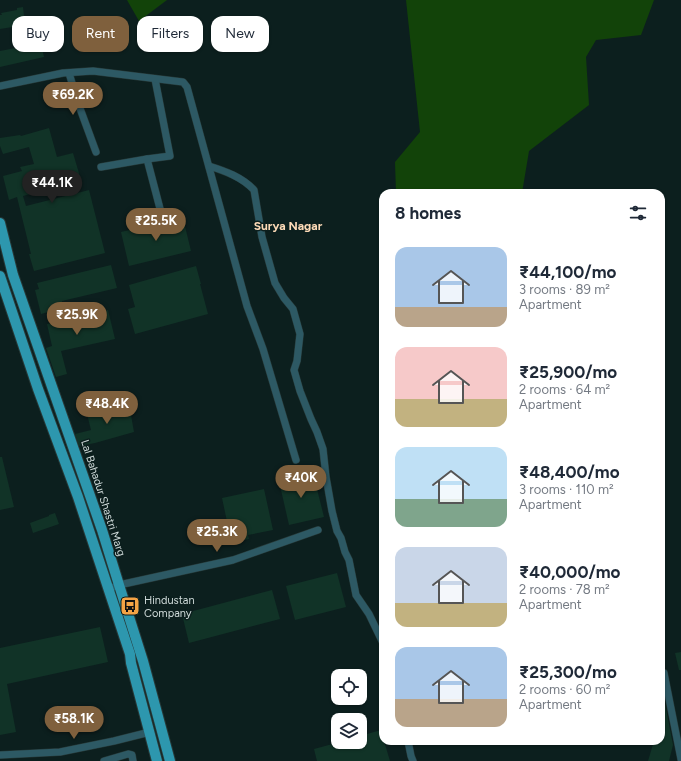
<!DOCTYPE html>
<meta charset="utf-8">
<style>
:root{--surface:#fff;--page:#f2f2f3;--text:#1f2937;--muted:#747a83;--accent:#7f603d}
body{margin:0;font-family:Figtree,sans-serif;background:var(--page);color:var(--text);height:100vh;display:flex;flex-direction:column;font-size:15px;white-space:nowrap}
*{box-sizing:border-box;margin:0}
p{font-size:13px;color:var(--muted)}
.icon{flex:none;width:22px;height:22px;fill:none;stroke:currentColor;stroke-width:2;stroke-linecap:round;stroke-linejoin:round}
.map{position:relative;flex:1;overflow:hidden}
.panel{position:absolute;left:379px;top:189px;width:286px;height:556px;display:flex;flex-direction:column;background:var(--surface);border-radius:12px;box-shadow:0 1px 3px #0004}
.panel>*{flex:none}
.hud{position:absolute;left:12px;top:16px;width:307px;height:36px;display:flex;gap:8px}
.controls{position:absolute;left:331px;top:669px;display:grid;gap:8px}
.controls a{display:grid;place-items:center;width:36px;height:36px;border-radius:8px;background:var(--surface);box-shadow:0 1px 3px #0004;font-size:20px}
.price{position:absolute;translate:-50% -34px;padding:0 9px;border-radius:14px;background:var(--accent);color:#fff;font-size:13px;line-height:26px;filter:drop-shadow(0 1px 2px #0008)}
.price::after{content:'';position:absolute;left:50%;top:24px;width:12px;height:9px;margin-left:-6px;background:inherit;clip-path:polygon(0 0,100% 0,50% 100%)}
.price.current{background:#222;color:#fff}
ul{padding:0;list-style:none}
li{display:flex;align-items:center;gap:12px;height:100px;padding:0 16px}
li span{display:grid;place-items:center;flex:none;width:112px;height:80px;border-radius:12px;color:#555}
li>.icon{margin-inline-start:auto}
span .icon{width:48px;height:48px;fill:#fffc;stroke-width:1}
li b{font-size:17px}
h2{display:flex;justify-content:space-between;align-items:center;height:48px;padding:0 16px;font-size:17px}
.pill{padding:0 14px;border-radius:12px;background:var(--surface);box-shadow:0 1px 3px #0004;font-size:14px;line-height:36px}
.pill.current{background:var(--accent);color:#fff}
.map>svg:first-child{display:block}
.green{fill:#124309}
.building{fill:#113327}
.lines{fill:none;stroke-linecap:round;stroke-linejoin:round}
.street-casing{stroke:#273938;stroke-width:8}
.primary-casing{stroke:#273938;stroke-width:12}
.street{stroke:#2d5964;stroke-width:7}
.primary{stroke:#2d97ae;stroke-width:10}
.labels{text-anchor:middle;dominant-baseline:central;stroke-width:3;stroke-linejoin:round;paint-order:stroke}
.street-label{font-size:11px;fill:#cfdad9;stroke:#0c1f1e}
.poi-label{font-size:11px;fill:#cfdad9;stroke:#0c1f1e;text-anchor:start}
.neighbourhood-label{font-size:12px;font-weight:bold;fill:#fddab7;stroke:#0c1f1e}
</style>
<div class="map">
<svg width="681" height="761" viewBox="0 0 681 761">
<rect width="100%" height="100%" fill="#0c1f1e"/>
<g class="green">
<polygon points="127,0 167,0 139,21"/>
<polygon points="406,0 654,0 641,35 596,40 586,57 589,105 529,151 522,193 396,193 395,162 420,132"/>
</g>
<g class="building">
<polygon points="23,7 25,25 0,29 0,15 2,15 1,13 17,10 17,8"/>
<polygon points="41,43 44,57 0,67 0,51"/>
<polygon points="49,128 57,157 73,153 81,180 23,196 26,206 89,190 105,253 34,271 29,254 31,254 17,197 9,200 3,176 22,171 20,167 34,164 29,147 3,154 0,146 0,138 20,135 21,136"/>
<polygon points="183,218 191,251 129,266 121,232 159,223 164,225 166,224 168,221"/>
<polygon points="111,265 117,288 62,301 63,308 41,314 35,290 39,289 37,283"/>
<polygon points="196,266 201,284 200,284 208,314 135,334 128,309 135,307 129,285"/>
<polygon points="108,310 115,339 61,351 67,374 56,377 46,348 52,346 47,324"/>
<polygon points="129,404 134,432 95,443 79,446 75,434 91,430 87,414"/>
<polygon points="0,457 2,457 14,507 0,510"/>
<polygon points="313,473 324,517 289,525 279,481"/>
<polygon points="264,489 273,530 248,535 249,539 240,541 241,544 232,545 222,498"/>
<polygon points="55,513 59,524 33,533 30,523 49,516 49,515"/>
<polygon points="337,573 346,607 295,620 286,586"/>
<polygon points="272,590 280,619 189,643 182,614"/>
<polygon points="100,627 108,662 7,684 16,732 0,735 0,648"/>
<polygon points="681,652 681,670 679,670 675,653"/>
<polygon points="661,688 662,688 673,745 669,761 648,761 654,741 661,741"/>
<polygon points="381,730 383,737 383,741 384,741 390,761 317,761 314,749 340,742 360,742 360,736"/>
</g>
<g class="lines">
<defs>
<g id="street">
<polyline points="69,73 78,103 96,152"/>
<polyline points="155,79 170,156 147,159 163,220"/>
<polyline points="0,86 63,73 93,71 183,82 187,87 247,306 263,349 296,460"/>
<path d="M 209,166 C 225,171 242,177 254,190 L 262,237 L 275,283 L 284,298 L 293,309 L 300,334 L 297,361 L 294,370 L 300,391 L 311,419 L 317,432 L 323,449 L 326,477 L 332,511 L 337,531 L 341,538 L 345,552 L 349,560 L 356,595 L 369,614 L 383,643"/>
<polyline points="101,167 147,159"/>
<polyline points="108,589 119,585 233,560 318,530"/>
<polyline points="664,673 681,759"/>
<polyline points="408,741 411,756 413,761"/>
<polyline points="0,755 60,752 114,741 150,732"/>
<polyline points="104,761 128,754 132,755 133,761"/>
</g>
<g id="primary">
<polyline points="0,223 13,275 102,530 119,585 143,661 170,761"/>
<polyline points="0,276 38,389 78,497 130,654 131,663 157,761"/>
</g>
</defs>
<use href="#street" class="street-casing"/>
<use href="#primary" class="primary-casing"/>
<use href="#street" class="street"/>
<use href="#primary" class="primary"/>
</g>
<defs>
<symbol id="bus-square" viewBox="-11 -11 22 22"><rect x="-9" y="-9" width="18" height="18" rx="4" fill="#f4a345" stroke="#0c1f1e"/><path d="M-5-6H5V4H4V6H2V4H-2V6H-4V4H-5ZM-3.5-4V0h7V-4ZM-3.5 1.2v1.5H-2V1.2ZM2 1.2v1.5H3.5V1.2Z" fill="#111"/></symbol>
</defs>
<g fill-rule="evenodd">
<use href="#bus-square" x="119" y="595" width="22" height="22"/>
</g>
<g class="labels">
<g class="street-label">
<text transform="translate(103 498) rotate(72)">Lal Bahadur Shastri Marg</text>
</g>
<g class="poi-label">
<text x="144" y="600">Hindustan<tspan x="144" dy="13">Company</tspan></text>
</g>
<g class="neighbourhood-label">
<text x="288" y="226">Surya Nagar</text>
</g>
</g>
</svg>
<div class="controls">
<a><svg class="icon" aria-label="locate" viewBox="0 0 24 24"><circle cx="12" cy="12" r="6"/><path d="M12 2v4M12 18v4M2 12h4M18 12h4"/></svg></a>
<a><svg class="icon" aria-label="layers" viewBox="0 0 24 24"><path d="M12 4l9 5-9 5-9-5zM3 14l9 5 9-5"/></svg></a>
</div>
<b class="price" style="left:73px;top:116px">₹69.2K</b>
<b class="price current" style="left:52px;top:204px">₹44.1K</b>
<b class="price" style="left:156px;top:242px">₹25.5K</b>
<b class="price" style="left:77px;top:336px">₹25.9K</b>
<b class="price" style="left:107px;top:425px">₹48.4K</b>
<b class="price" style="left:301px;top:499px">₹40K</b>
<b class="price" style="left:217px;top:553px">₹25.3K</b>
<b class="price" style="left:74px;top:740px">₹58.1K</b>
<div class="hud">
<a class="pill">Buy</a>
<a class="pill current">Rent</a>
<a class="pill">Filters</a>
<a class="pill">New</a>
</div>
<section class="panel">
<h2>8 homes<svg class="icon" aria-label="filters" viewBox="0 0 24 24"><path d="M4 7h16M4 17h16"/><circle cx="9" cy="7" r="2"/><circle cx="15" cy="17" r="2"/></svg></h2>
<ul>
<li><span style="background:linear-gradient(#a9c7e8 75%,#b9a48a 0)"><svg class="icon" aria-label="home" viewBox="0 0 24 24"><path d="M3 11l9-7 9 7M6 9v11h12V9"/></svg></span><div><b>₹44,100/mo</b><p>3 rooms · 89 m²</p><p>Apartment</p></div></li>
<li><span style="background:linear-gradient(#f6c9c9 65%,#c2b280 0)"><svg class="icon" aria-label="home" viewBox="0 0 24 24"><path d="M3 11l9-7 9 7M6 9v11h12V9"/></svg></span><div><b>₹25,900/mo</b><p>2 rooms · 64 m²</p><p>Apartment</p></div></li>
<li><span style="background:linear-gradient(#bfe0f5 65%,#7fa58c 0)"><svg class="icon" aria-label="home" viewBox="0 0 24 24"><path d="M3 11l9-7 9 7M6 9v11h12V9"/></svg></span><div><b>₹48,400/mo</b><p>3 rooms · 110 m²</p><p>Apartment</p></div></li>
<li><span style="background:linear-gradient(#c9d6e8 70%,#c2b280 0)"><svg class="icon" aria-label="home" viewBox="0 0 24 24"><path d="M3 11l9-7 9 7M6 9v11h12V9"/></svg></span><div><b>₹40,000/mo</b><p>2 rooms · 78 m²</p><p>Apartment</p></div></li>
<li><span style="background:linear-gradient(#a9c7e8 65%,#b9a48a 0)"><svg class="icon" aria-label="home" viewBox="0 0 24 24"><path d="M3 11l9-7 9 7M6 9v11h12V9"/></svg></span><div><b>₹25,300/mo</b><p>2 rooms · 60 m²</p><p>Apartment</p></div></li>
</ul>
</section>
</div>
